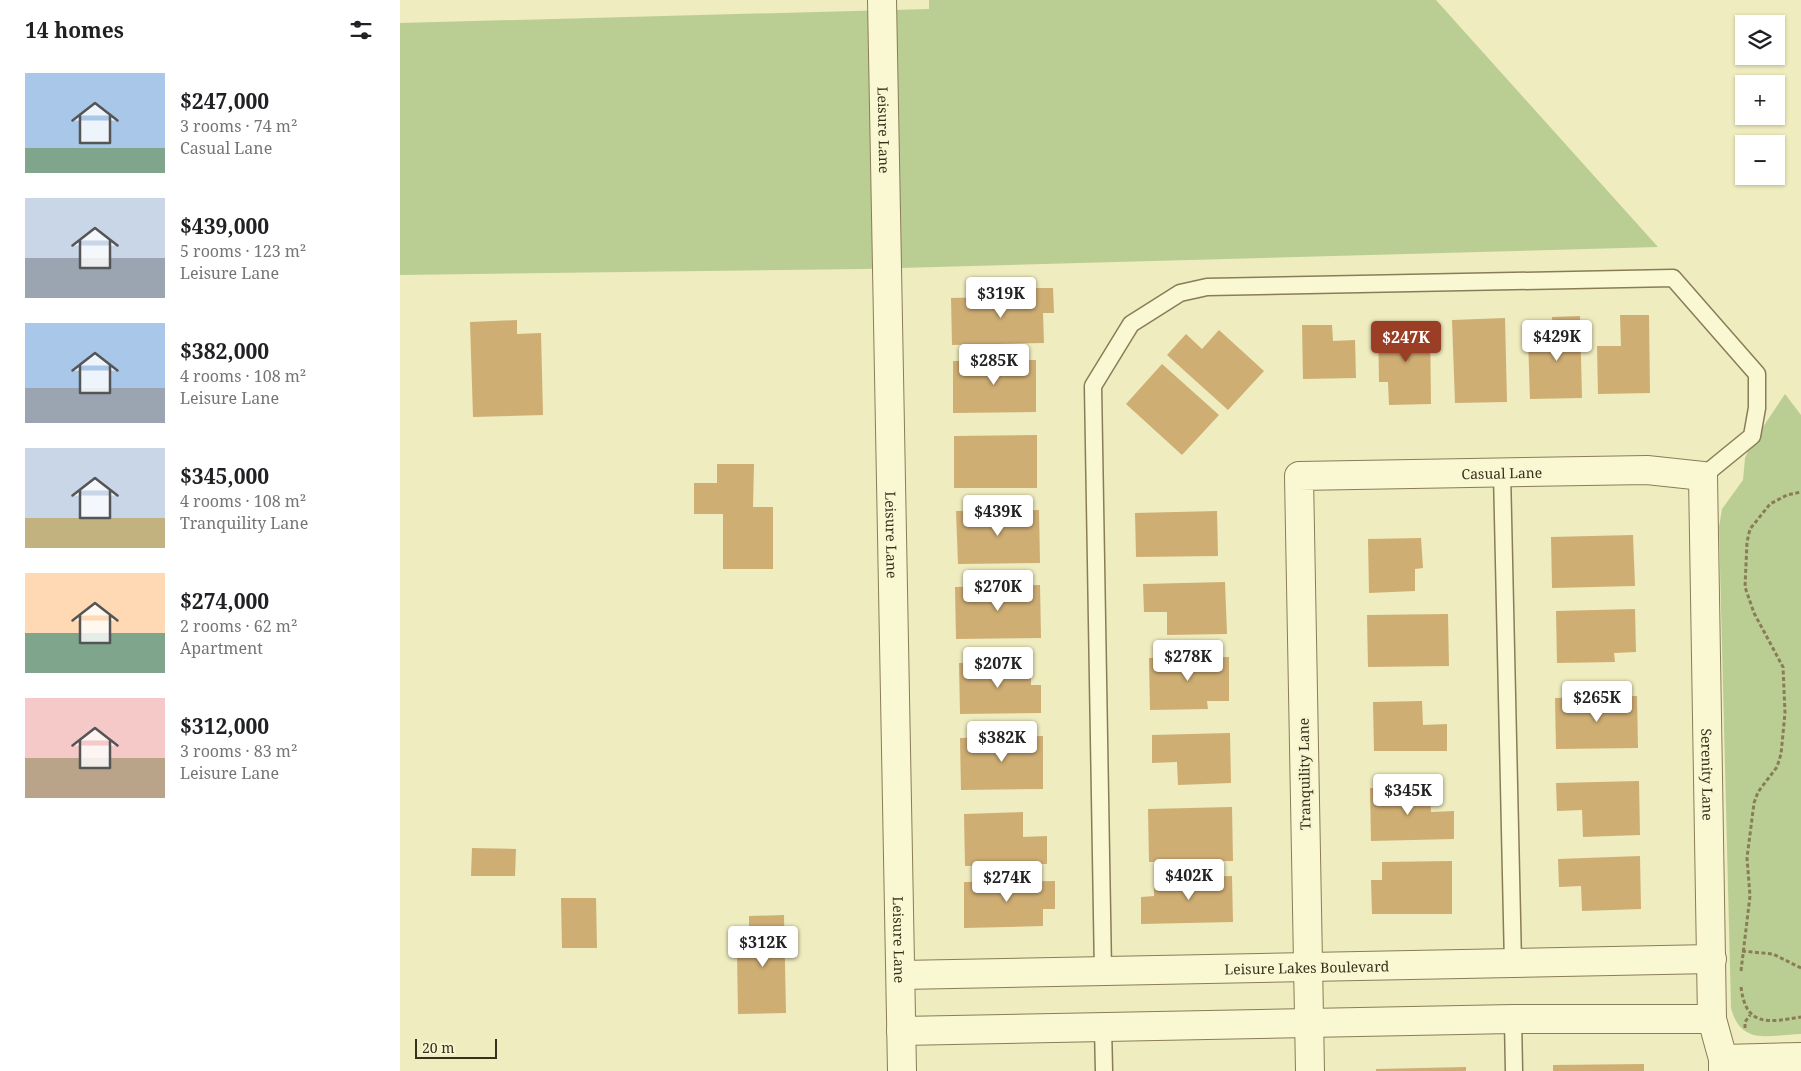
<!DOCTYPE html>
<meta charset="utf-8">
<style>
:root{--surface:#fff;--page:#f2f2f2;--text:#202124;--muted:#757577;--accent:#9a3e25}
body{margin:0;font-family:"Noto Serif",serif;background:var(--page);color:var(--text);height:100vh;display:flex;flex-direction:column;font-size:19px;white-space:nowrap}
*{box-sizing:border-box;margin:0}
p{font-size:16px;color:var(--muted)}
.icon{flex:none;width:28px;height:28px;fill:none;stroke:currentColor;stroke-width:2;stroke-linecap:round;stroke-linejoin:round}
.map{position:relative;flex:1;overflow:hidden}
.details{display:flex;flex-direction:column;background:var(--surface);width:400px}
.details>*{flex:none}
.controls{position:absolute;left:1335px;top:15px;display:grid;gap:10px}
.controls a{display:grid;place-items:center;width:50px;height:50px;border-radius:0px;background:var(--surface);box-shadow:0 1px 4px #0004;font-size:25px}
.scale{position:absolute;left:15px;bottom:12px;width:82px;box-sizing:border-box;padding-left:5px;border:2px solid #38301c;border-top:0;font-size:14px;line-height:18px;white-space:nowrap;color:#38301c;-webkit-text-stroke:4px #f6f4cf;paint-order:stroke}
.price{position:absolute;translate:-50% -42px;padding:0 11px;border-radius:5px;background:#fff;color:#222;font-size:16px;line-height:32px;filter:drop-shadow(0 1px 2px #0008)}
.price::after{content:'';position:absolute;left:50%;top:30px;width:15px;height:11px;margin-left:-8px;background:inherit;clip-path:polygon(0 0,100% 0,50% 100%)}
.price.current{background:var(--accent);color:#fff}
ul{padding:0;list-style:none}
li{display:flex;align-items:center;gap:15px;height:125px;padding:0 25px}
li span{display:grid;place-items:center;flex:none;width:140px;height:100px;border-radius:0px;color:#555}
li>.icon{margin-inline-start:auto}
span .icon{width:60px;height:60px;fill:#fffc;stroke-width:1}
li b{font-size:21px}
h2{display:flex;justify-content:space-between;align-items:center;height:60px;padding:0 25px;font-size:21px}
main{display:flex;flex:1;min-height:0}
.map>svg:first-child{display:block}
.green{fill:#bace93}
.building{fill:#cfae74}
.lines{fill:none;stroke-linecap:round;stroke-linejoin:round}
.service-casing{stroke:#897d57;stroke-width:19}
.minor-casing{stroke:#897d57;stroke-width:30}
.path{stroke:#897d57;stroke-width:3;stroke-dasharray:4 2.5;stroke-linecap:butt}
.service{stroke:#faf7d3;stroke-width:16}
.minor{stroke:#faf7d3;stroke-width:28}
.labels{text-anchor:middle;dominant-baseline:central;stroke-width:4;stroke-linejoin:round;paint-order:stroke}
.street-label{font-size:14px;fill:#38301c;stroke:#f6f4cf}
</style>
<main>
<section class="details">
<h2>14 homes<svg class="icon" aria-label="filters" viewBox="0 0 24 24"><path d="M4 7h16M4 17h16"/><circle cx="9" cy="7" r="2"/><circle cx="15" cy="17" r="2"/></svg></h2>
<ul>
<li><span style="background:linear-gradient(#a9c7e8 75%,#7fa58c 0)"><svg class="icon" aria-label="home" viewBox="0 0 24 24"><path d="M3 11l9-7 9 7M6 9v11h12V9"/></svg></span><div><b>$247,000</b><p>3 rooms · 74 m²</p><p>Casual Lane</p></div></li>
<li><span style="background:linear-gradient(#c9d6e8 60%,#9aa5b1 0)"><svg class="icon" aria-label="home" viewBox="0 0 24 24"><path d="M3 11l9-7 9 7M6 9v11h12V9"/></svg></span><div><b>$439,000</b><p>5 rooms · 123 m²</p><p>Leisure Lane</p></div></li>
<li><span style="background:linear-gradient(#a9c7e8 65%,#9aa5b1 0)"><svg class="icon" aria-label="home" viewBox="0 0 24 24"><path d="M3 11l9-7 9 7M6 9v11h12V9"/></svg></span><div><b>$382,000</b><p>4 rooms · 108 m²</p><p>Leisure Lane</p></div></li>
<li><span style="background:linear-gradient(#c9d6e8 70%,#c2b280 0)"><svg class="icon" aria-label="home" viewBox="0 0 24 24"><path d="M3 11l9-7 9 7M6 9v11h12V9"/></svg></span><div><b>$345,000</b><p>4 rooms · 108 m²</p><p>Tranquility Lane</p></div></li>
<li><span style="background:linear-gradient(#ffd9b3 60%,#7fa58c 0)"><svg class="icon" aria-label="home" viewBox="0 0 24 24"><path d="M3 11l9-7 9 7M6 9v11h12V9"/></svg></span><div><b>$274,000</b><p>2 rooms · 62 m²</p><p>Apartment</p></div></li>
<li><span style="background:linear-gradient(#f6c9c9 60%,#b9a48a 0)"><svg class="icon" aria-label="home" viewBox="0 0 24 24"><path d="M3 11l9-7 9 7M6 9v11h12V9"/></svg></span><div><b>$312,000</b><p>3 rooms · 83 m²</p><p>Leisure Lane</p></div></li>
</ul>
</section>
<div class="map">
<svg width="1401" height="1071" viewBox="0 0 1401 1071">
<rect width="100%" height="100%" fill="#efecbf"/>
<g class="green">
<polygon points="529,0 1036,0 1258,247 464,269 0,275 0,23 529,9"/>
<path d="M 1385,394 L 1401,415 L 1401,1034 C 1369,1035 1341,1046 1331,1008 L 1319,527 L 1322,509 L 1343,480 L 1345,458 L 1351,445 Z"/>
</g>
<g class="building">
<polygon points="630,288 653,288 654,313 643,313 644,343 552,345 551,298 631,296"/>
<polygon points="1220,315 1249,315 1250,393 1198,394 1197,346 1221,346"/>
<polygon points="1180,316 1182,398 1130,399 1128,339 1153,338 1152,317"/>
<polygon points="1105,318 1107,402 1055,403 1052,320"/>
<polygon points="117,320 117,334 141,333 143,415 73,417 70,322"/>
<polygon points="1030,324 1031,404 989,405 988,382 979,382 978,325"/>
<polygon points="902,325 932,325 933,341 955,340 956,378 903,379"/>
<polygon points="819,330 864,371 828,410 767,355 786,334 802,349"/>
<polygon points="636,360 636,412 553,413 553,361"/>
<polygon points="762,364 819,415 782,455 726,404"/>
<polygon points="637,435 637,488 554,488 554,436"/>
<polygon points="317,464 354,464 353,507 373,507 373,569 323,569 323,514 294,514 294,483 317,483"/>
<polygon points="639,510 640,563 558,564 556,511"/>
<polygon points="817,511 818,556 736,557 735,513"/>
<polygon points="1233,535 1235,586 1152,588 1151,537"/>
<polygon points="1021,538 1023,568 1015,569 1015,591 969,593 968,539"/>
<polygon points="825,582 827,634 767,635 767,612 744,612 743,584"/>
<polygon points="640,585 641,638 556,639 555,587"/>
<polygon points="1235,609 1236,652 1214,653 1215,662 1157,663 1156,611"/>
<polygon points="1048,614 1049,666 968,667 967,615"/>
<polygon points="829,657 829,701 807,701 808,709 750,710 749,658"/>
<polygon points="631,662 631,685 641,685 641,713 560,714 559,663"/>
<polygon points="1237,696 1238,748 1156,749 1155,698"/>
<polygon points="1022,701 1023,725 1047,724 1047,751 974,751 973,702"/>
<polygon points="830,733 831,783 778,785 777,762 752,763 752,735"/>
<polygon points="643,736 643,789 561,790 560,738"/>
<polygon points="1239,781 1240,835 1183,837 1182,810 1157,811 1156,783"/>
<polygon points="1030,787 1031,812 1054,811 1054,839 971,841 970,788"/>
<polygon points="832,807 833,861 749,862 748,809"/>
<polygon points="623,812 623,837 647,836 647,864 565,866 564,814"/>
<polygon points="72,848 116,849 115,876 71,876"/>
<polygon points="1240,856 1241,909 1182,911 1181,886 1159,887 1158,859"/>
<polygon points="1052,861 1052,914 972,914 971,880 982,880 982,862"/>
<polygon points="832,876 833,922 741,924 741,897 754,896 754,878"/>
<polygon points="655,881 655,909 643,909 643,926 564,928 564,882"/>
<polygon points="161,898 196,898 197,948 162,948"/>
<polygon points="384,915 386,1013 338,1014 337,952 349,951 349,916"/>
<polygon points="1244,1064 1244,1071 1153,1071 1153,1065"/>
<polygon points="1066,1067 1066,1071 976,1071 976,1069"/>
</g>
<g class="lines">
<defs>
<g id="service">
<polyline points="1102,472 1113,964"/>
<polyline points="703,972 693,386 731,324 780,293 807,287 1273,278 1357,374 1357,408 1352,436 1303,476"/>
<polyline points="1113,1019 1114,1071"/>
<polyline points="703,1027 704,1071"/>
</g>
<g id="minor">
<path id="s1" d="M 482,0 L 502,1071"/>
<path id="s2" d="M 501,975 L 1312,959"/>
<polyline points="501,1031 1113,1019 1312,1019"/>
<polyline points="1323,1059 1401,1057"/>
<path id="s3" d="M 910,1071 L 899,476 L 1247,470 L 1303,476 L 1312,1019 L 1323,1059 L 1323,1071"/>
</g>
</defs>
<use href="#service" class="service-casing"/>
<use href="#minor" class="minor-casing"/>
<g class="path">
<polyline points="1342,951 1373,954 1401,968"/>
<polyline points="1341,971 1350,896 1347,858 1354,803 1358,792 1377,767 1381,754 1385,713 1383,667 1354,613 1345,587 1347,542 1350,529 1370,504 1387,495 1401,492"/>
<path d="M 1341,987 C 1346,1028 1369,1022 1401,1017"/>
<polyline points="1345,1028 1345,1022 1350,1015"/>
</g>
<use href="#service" class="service"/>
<use href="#minor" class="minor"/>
</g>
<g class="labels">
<g class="street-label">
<text stroke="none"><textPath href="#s1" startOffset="130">Leisure Lane</textPath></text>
<text stroke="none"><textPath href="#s3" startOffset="798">Casual Lane</textPath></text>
<text stroke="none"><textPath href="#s1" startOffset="535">Leisure Lane</textPath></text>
<text transform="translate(904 774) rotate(-91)">Tranquility Lane</text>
<text stroke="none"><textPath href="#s3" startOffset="1298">Serenity Lane</textPath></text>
<text stroke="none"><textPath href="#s1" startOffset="940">Leisure Lane</textPath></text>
<text stroke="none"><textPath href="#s2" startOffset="406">Leisure Lakes Boulevard</textPath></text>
</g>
</g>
</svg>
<div class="controls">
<a><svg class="icon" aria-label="layers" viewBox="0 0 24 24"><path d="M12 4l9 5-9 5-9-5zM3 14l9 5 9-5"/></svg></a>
<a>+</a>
<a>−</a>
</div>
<div class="scale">20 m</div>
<b class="price" style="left:601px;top:319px">$319K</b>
<b class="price" style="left:1157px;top:362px">$429K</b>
<b class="price current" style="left:1006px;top:363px">$247K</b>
<b class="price" style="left:594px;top:386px">$285K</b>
<b class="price" style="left:598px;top:537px">$439K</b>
<b class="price" style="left:598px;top:612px">$270K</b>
<b class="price" style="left:788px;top:682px">$278K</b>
<b class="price" style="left:598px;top:689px">$207K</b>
<b class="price" style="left:1197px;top:723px">$265K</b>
<b class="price" style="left:602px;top:763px">$382K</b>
<b class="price" style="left:1008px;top:816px">$345K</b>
<b class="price" style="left:789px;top:901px">$402K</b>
<b class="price" style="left:607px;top:903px">$274K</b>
<b class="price" style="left:363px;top:968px">$312K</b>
</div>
</main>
